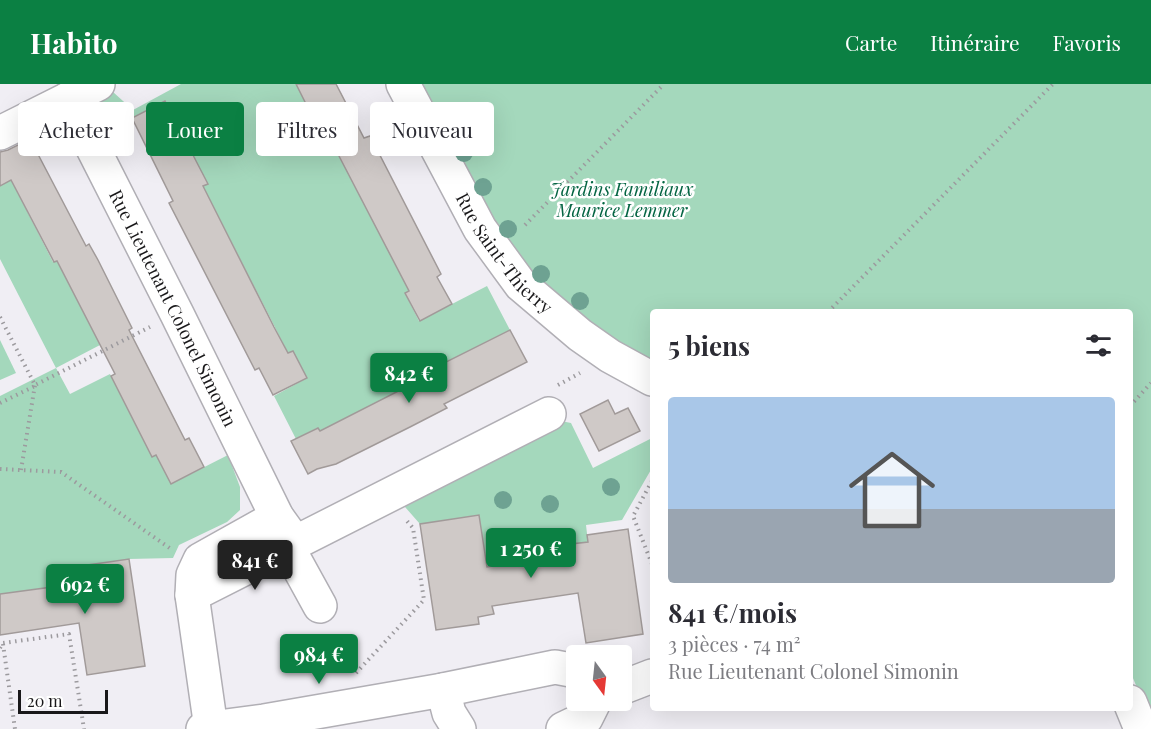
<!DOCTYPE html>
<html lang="fr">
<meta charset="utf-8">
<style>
:root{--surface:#fff;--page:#f7f7f7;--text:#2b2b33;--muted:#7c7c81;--accent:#0b8043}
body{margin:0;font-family:"Playfair Display",serif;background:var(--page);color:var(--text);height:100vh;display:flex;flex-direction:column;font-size:22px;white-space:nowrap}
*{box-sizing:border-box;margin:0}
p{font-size:20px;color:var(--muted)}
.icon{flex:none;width:33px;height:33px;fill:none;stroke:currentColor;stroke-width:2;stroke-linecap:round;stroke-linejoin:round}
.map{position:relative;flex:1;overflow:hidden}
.sheet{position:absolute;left:650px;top:225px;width:483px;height:402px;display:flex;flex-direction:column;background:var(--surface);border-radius:6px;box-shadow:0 6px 24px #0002}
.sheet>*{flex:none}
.guide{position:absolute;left:18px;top:18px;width:542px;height:54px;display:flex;gap:12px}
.needle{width:39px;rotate:165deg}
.buttons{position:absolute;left:566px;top:561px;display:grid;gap:12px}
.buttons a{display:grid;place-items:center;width:66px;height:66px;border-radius:6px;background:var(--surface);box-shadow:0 6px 24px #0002;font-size:30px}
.scale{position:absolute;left:18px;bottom:15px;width:90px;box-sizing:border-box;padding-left:6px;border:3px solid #19181a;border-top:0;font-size:16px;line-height:21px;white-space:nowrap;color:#19181a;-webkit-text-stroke:4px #fff;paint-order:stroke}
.price{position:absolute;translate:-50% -51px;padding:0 14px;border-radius:6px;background:var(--accent);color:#fff;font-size:20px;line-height:39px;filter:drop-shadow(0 2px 3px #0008)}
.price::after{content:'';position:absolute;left:50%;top:36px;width:18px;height:14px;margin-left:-9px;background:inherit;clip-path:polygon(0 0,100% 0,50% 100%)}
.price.on{background:#222;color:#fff}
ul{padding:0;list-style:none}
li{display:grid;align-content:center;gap:12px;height:318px;padding:0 18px}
li span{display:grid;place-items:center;height:186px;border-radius:6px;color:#555}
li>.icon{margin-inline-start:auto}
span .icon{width:108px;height:108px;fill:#fffc;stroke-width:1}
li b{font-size:26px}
h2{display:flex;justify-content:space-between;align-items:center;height:72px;padding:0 18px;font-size:26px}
.chip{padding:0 21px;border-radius:6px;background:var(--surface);box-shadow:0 6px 24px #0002;font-size:21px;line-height:54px}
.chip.on{background:var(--accent);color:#fff}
header{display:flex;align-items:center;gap:36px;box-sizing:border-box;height:84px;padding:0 30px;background:var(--accent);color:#fff}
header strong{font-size:28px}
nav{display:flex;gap:33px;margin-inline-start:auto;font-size:21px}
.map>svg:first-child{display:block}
.green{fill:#a4d8bc}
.building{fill:#cfc9c7;stroke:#a19a99;stroke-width:1.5}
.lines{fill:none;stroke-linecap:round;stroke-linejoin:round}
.minor-casing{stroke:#b1afb5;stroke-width:36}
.path{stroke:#9c9a9e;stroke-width:4;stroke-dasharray:1.5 4.5;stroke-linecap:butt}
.minor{stroke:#fff;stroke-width:33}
.tree{fill:#6ea292}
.labels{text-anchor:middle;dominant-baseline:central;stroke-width:5;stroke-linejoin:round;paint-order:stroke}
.park-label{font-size:18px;font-style:italic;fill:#036442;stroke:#fff}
.street-label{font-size:18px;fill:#19181a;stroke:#fff}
</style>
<header>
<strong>Habito</strong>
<nav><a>Carte</a><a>Itinéraire</a><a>Favoris</a></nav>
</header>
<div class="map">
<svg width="1151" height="645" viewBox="0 0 1151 645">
<rect width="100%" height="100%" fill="#f0eef4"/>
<g class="green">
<path d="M 181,0 L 296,0 L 317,40 L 305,46 L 310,56 L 322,49 L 350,26 L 409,207 L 405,209 L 419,237 L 487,202 L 510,246 L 428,287 L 430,291 L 320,347 L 317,344 L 296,355 L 274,312 L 307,294 L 293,267 L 288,269 L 203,102 L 207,100 L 165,17 L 105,48 L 96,39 C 97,20 98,19 113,8 L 133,26 Z"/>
<polygon points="419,0 1151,0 1151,637 1130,587 1130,228 652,228 652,284 593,246 518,177"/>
<polygon points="11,96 53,178 57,177 100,261 56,284 70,310 110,290 152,372 156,371 171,400 228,371 240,403 240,426 227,438 179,461 173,474 129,475 88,481 89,489 73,492 74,500 0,510 0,312 56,284 0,175 0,102"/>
<polygon points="0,256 16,289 0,296"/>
<polygon points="556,336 571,339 593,384 652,354 652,384 622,436 586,441 588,458 572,460 573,470 487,483 479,431 420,440 398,415"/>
</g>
<g class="building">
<polygon points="296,0 336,0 364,54 370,52 441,190 437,193 452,220 420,237 405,209 409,207 326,47 321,50"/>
<polygon points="165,17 208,100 203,102 274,243 288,269 293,267 307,294 273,311 259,284 255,286 169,119 173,117 132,34"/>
<polygon points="30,55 86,162 89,160 98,176 132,244 129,246 185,356 189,354 204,383 171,400 156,371 152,373 111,292 115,290 57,177 54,178 11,96 0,102 0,68 8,66"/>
<polygon points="510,246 527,278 444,320 447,324 410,343 336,380 317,385 308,390 291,357 318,344 320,347 430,291 428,287"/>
<polygon points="608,316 615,330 628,324 640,347 599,367 580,330"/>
<polygon points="479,431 487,483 573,470 571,460 588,458 587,451 628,445 643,550 586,559 578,509 492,522 494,530 478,533 479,540 436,546 420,440"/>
<polygon points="129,475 145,582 87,591 79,539 0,551 0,510 74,500 73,492 89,489 88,481"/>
</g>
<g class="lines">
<defs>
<g id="minor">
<path id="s1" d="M 403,0 L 480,145 L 521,201 L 580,251 L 610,272 L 652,295"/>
<path id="s2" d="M 68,15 L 177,230 L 277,433 L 295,458"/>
<polyline points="0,49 98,0"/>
<polyline points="287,462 320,522"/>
<polyline points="192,511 549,330"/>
<polyline points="621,604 652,592"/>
<polyline points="443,606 449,629 459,645"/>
<polyline points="1130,618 1141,645"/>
<polyline points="211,644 192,511 193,491 200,476 277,433"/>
<polyline points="203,645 264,637 443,606 555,583 576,587"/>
<polyline points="563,645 586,634 595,616"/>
</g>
</defs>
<use href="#minor" class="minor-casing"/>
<g class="path">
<polyline points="525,141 664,0"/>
<polyline points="828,228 1053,0"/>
<polyline points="0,233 35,301 150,243"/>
<polyline points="558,301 580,289"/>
<polyline points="0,319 35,302"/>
<polyline points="1130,322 1151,299"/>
<polyline points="0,385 61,388 171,465"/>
<polyline points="21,386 35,301"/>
<polyline points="652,397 633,432 652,480"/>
<polyline points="3,560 15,645"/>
<polyline points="0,564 3,559 69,550 84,645"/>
<polyline points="356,589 424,516 413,444 407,437"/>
</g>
<use href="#minor" class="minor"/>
</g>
<g class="tree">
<circle cx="444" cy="33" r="9"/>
<circle cx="464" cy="69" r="9"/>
<circle cx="483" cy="103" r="9"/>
<circle cx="508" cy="145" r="9"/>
<circle cx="541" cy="190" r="9"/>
<circle cx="580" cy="217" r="9"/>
<circle cx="611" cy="403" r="9"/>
<circle cx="503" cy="416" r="9"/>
<circle cx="550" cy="420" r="9"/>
</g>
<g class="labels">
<g class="park-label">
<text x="622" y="105">Jardins Familiaux<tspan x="622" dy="21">Maurice Lemmer</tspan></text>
</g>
<g class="street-label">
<text stroke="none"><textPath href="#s1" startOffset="198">Rue Saint-Thierry</textPath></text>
<text stroke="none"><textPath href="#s2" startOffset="234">Rue Lieutenant Colonel Simonin</textPath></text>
</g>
</g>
</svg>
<div class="buttons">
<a><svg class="needle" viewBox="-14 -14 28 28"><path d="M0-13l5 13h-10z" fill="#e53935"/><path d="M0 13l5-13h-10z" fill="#7c7c81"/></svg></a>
</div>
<div class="scale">20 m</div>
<b class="price" style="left:409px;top:320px">842 €</b>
<b class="price" style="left:531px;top:495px">1 250 €</b>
<b class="price on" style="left:255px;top:507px">841 €</b>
<b class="price" style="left:85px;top:531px">692 €</b>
<b class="price" style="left:319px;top:601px">984 €</b>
<div class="guide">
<a class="chip">Acheter</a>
<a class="chip on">Louer</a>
<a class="chip">Filtres</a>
<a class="chip">Nouveau</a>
</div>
<section class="sheet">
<h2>5 biens<svg class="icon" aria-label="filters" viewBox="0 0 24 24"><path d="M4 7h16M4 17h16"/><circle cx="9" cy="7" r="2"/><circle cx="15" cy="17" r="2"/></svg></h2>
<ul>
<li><span style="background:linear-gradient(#a9c7e8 60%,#9aa5b1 0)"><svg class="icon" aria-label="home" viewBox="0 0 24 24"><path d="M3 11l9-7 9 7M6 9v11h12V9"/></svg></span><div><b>841 €/mois</b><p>3 pièces · 74 m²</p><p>Rue Lieutenant Colonel Simonin</p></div></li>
</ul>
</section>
</div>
